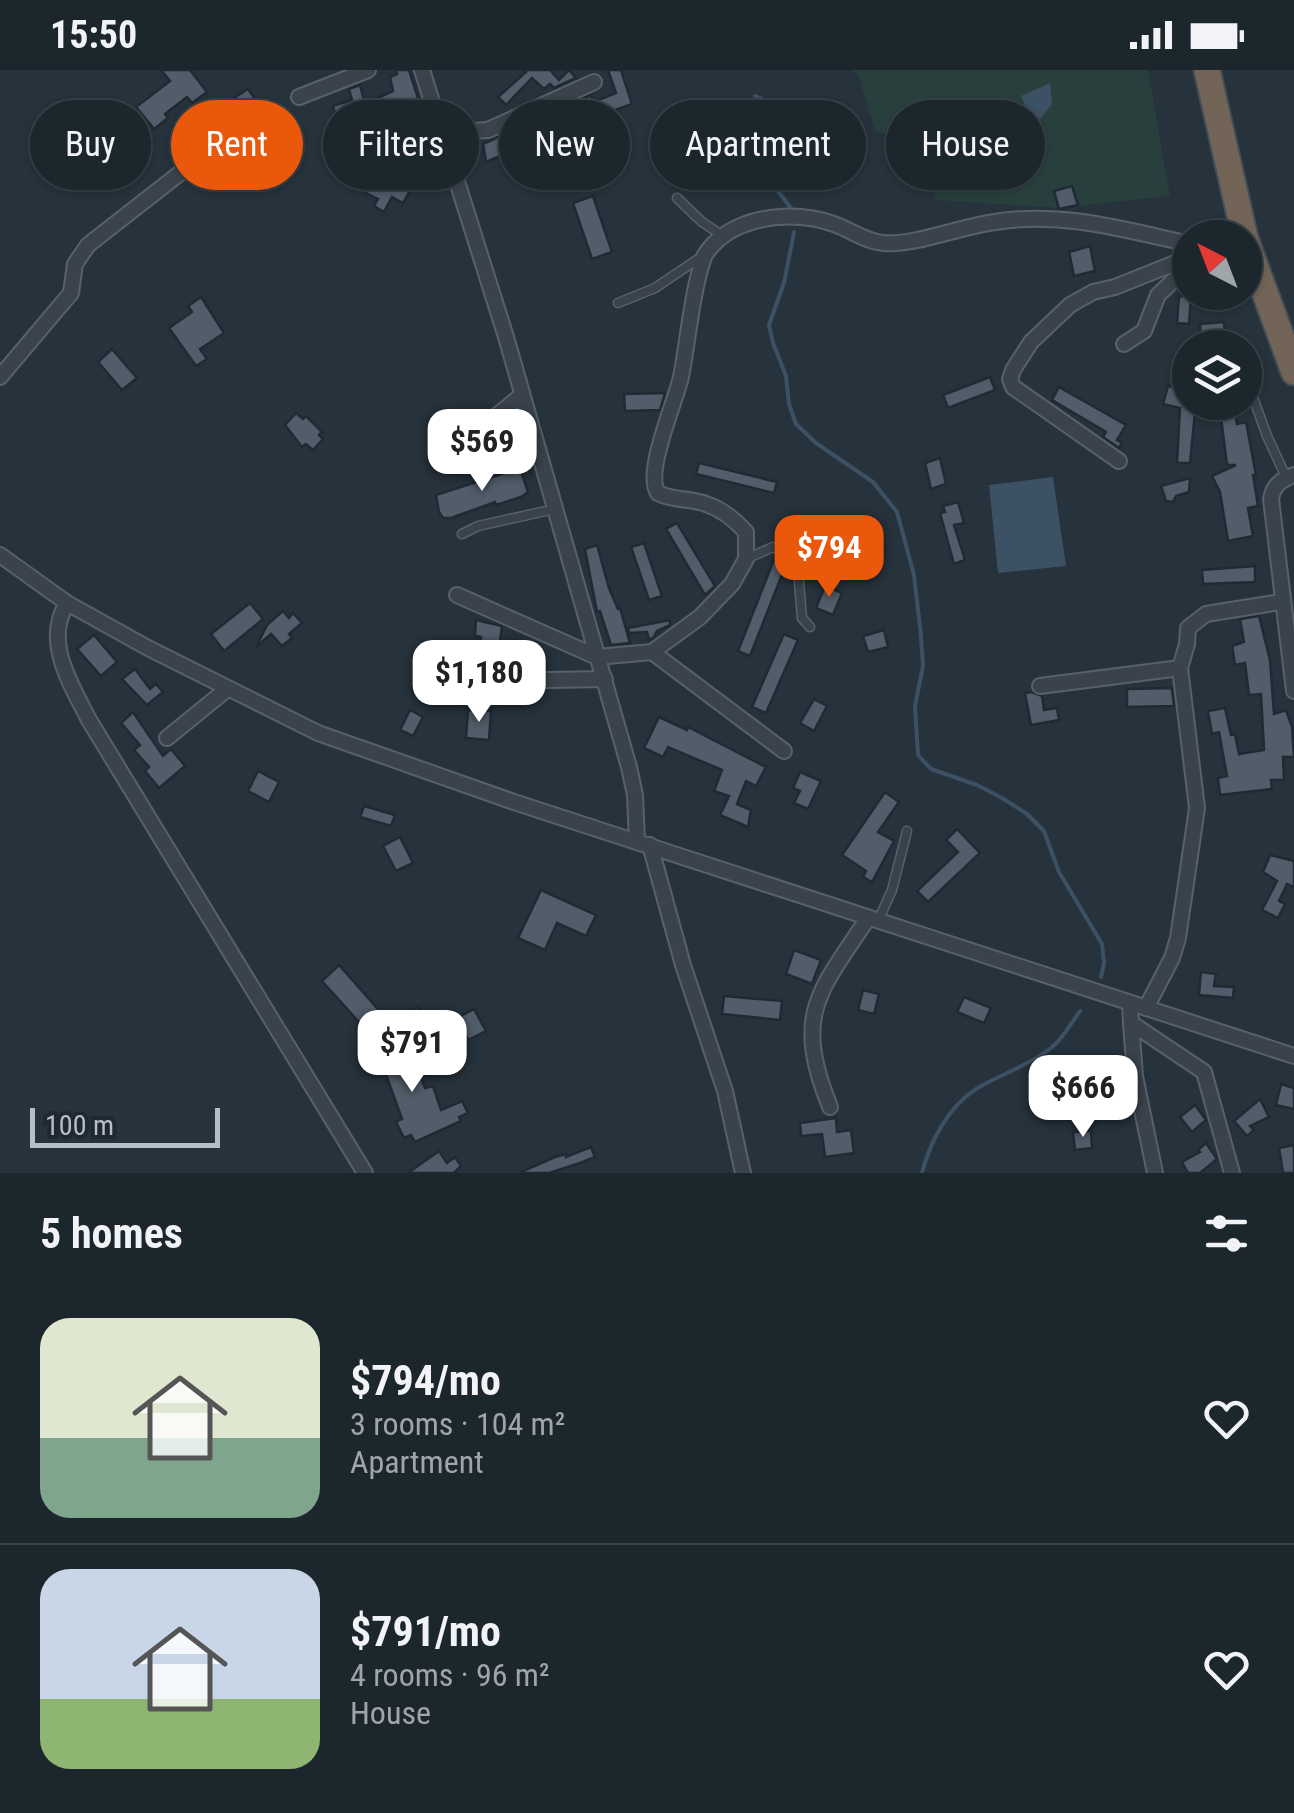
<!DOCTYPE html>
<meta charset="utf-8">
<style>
:root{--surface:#1c262d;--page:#293239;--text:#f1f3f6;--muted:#a0a5aa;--line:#3a4349;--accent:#ea580c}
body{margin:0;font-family:"Roboto Condensed",sans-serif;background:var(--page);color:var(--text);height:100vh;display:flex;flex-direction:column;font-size:38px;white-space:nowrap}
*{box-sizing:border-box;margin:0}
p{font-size:32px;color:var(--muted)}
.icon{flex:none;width:55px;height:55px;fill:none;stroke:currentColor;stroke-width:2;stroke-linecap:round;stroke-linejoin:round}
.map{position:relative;height:1103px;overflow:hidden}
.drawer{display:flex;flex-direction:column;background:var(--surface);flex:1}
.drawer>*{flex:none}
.top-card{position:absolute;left:30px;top:30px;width:1235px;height:90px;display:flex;gap:20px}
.needle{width:65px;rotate:318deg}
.controls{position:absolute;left:1172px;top:150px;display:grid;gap:20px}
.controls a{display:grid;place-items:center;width:90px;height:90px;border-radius:50%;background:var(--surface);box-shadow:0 2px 8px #0004,0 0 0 2px var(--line);font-size:50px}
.scale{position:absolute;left:30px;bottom:25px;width:190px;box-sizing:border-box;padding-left:10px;border:5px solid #b6bec7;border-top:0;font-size:28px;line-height:35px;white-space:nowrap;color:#b6bec7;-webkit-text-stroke:8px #1f2831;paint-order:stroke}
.price{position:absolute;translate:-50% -85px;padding:0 22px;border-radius:20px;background:#fff;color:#222;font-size:32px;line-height:65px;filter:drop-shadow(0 2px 5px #0008)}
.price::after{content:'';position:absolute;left:50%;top:60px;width:30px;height:22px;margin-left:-15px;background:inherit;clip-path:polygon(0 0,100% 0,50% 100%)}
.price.current{background:var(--accent);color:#fff}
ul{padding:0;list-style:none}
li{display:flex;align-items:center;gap:30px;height:250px;padding:0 40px}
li+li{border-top:2px solid var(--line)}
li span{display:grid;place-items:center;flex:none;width:280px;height:200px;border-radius:30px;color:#555}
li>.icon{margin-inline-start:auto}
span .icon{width:120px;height:120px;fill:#fffc;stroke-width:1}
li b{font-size:42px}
h2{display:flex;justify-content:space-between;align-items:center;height:120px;padding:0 40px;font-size:42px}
.chip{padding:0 35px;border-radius:45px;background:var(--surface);box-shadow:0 2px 8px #0004,0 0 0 2px var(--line);font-size:35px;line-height:90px}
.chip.current{background:var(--accent);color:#fff}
.status{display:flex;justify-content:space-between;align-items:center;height:70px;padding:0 50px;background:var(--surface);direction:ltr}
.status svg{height:28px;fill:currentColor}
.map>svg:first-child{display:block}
.green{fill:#293f3e}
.water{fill:#3d5164}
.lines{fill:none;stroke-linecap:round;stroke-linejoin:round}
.stream{stroke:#3d5164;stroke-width:4}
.building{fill:#515d6a;stroke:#212a33;stroke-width:2.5}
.lane-casing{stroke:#58616a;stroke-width:11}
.street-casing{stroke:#58616a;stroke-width:18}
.highway-casing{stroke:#454e57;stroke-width:29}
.lane{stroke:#3a434c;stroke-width:8}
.street{stroke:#3a434c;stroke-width:14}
.highway{stroke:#726557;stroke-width:25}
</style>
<div class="status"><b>15:50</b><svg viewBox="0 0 49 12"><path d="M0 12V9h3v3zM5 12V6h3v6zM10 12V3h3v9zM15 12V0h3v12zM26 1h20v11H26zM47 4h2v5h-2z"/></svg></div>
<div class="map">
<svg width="1294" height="1103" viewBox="0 0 1294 1103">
<rect width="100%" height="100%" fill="#26323c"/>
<polygon class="green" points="851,0 1148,0 1170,126 1059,138 935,130 936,108 912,105 906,69 876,62 858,5"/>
<g class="water">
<polygon points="1050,13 1052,34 1034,56 1021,26"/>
<polygon points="1053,407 1066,496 998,503 989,415"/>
</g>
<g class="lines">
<g class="stream">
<path d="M 755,26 C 808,46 781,82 778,121 L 793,141"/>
<polyline points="794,162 784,213 769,255 773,273 786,306 789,334 796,354 816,373 873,412 897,442 914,505 921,566 923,596 915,636 918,685 931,699 977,715 1002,728 1027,744 1044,761 1059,802 1102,874 1104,893 1101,907"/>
<path d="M 922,1103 C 930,1072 948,1037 976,1019 C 1000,1004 1025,998 1051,978 C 1063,969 1071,953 1080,941"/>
</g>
</g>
<g class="building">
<polygon points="161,0 190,0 207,22 192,33 187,27 165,44 168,48 154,59 136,37 170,11"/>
<polygon points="396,0 409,0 418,28 402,34 414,68 428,68 432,79 428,81 430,86 424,88 428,97 418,100 416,93 408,96 401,88 395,90 376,46 370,48 367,41 337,50 333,36 352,30 349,19 360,15 365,34 393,21 390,7 397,4"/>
<polygon points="524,0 550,0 559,10 569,0 576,8 554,18 550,14 544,19 532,8 506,35 498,27 526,2"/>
<polygon points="608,0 621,0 632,34 612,41 616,52 604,56 598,42 586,46 582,29 591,25 593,32 616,23"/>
<polygon points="248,19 271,52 284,43 295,58 235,105 196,56 210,46 213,51 238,34 234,28"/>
<polygon points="572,42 583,64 572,70 567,58 559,61 555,48"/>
<polygon points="537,55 552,79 537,86 524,60"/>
<polygon points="505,64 514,88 502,93 500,86 486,92 483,74"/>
<polygon points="683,67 692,89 676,95 668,73"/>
<polygon points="382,106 410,121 403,133 392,127 384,142 374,136 378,129 364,122 371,110 378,113"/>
<polygon points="1072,116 1078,135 1059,139 1054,121"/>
<polygon points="593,126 612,182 592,189 573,133"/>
<polygon points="1090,176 1095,201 1074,206 1069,182"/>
<polygon points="1179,226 1191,227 1189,254 1177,253"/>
<polygon points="201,227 224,263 200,279 207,289 196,296 169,258 192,242 188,236"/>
<polygon points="1224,252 1226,278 1201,278 1200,254"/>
<polygon points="112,279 137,308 122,320 98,292"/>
<polygon points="990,307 995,320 948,338 943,325"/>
<polygon points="1168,316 1182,319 1180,325 1190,325 1190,332 1196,332 1190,393 1177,393 1180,338 1163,334"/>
<polygon points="1059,317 1126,355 1117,370 1122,373 1119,378 1103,367 1106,362 1052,330"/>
<polygon points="665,323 660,340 625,341 624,324"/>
<polygon points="1219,332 1230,332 1231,337 1234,337 1237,354 1246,352 1256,405 1253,405 1258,436 1248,438 1253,466 1228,471 1220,422 1212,406 1236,395 1227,395"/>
<polygon points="296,343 303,349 306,346 322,362 319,365 323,369 313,380 306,374 302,377 285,355"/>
<polygon points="940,388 946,414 931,419 925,393"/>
<polygon points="699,393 777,412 774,423 696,404"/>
<polygon points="520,398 528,422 521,427 496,435 495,432 451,448 443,448 439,442 436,425"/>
<polygon points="1190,408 1189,422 1176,426 1173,432 1166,431 1161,416"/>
<polygon points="958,432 964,453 954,455 965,490 954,494 940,443 945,442 943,436"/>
<polygon points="677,453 715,516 705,525 666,459"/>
<polygon points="644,473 662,526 649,530 631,477"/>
<polygon points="597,475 609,518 618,539 620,538 630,573 611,575 600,541 597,542 585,479"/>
<polygon points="775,487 787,492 750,586 738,581"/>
<polygon points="1255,496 1255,512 1203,514 1202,500"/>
<polygon points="825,516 842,523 833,545 816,538"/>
<polygon points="250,533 263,549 224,581 211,564"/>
<polygon points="283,541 289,548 293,543 302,553 289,564 292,568 282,576 271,564 256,577 267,555"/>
<polygon points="1259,546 1270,590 1274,644 1286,640 1292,657 1294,687 1283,687 1284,710 1271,710 1272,719 1220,725 1218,708 1227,706 1219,662 1212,664 1208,641 1225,638 1231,665 1235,664 1239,684 1264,680 1261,624 1249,625 1245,593 1235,595 1232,576 1244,572 1240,549"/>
<polygon points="476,550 502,556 498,587 480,586 481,567 475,566"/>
<polygon points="670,550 670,555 657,561 653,568 649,569 647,562 629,563 628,558"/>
<polygon points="884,560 888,577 868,582 863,566"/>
<polygon points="784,564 798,570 766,643 752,637"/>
<polygon points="94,565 117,592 101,606 77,579"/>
<polygon points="135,599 150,619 156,614 163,622 147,635 122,609"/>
<polygon points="1172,618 1174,636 1127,637 1127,619"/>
<polygon points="1032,622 1042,626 1044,640 1057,638 1059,650 1031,655 1025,623"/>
<polygon points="814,629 827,636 814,661 800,653"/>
<polygon points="410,640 423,647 413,666 400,660"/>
<polygon points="468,640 491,641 489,670 466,668"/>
<polygon points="133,642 163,686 171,679 185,696 159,718 145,701 149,697 134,680 140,675 121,653"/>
<polygon points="659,647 687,660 688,657 766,697 756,716 746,711 737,734 751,740 748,757 720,745 729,726 714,721 722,700 668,677 663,687 644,678"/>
<polygon points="258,701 279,712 269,732 248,721"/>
<polygon points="800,702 821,711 808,739 794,733 800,721 793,718"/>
<polygon points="885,722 899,732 878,762 894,771 872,812 863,807 866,801 842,785"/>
<polygon points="364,736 395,745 391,756 360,747"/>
<polygon points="957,759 980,783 928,832 917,821 958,782 946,770"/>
<polygon points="400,767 413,793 396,801 383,776"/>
<polygon points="1270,785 1294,791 1294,817 1287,814 1279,831 1285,834 1278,848 1262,840 1277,811 1263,802"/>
<polygon points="541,820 596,845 586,866 557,853 545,880 518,868"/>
<polygon points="794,880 821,890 812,914 786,904"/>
<polygon points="339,895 384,946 367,961 322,911"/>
<polygon points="1201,902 1216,904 1214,916 1234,917 1233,928 1199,925"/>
<polygon points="863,920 879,924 874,944 858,940"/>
<polygon points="724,926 782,931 780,950 722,944"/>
<polygon points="964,927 991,938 984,953 957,942"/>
<polygon points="417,937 426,950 397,971 388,958"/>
<polygon points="474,939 486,961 468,970 457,948"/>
<polygon points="393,968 410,1006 419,1002 425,1018 433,1016 441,1040 462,1031 468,1043 459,1047 461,1051 415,1072 411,1065 404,1068 396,1052 402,1049 384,999 372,1005 362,981"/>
<polygon points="1112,1003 1113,1028 1099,1028 1099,1004"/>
<polygon points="1281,1014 1294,1018 1294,1039 1276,1035"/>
<polygon points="1260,1029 1269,1047 1250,1056 1254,1060 1247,1066 1234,1051"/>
<polygon points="1195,1035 1206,1050 1192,1062 1180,1047"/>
<polygon points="836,1048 837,1062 851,1060 854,1083 825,1087 822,1064 801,1066 800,1053"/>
<polygon points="1091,1061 1092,1078 1075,1080 1073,1062"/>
<polygon points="1206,1073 1217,1089 1200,1103 1188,1103 1182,1092 1200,1082 1198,1080"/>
<polygon points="1294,1075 1294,1103 1283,1103 1279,1078"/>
<polygon points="591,1077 595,1087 580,1093 549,1103 519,1103 555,1087 566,1084 566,1087"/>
<polygon points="439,1081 447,1093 455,1087 461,1096 454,1103 408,1103"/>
</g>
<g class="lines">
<defs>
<g id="lane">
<polyline points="677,128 702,152 723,166"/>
<polyline points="618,233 655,218 701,187"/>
<polyline points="1245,305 1267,366 1286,407"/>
<polyline points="462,464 478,456 555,439"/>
<polyline points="746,489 773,477 797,488 802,548 810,557"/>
<polyline points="878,851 892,820 907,761"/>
</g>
<g id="street">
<polyline points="422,0 506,267 629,697 635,725 637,771"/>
<polyline points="299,27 368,0"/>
<polyline points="443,63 488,60 594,12"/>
<polyline points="1124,274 1144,261 1158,225 1190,195"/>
<polyline points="0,307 71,223 75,194 88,175 193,93"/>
<polyline points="445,388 522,325"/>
<polyline points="1119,391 1013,317 1010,309 1013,300 1031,272 1070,235 1093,222 1115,217 1190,187"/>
<path d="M 1294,405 C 1281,410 1274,414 1271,429 L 1294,621"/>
<polyline points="0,485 67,533 148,578 318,663 514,732 1294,986"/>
<path d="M 457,525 L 597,587 L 652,582 L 700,547 L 732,514 L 746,489 L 746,462 C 735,450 722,439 706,434 C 690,428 673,431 658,423 C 644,403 675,333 681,307 C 688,271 692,221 704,187 C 707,180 717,170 724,165 C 755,144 799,142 834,154 C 851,160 864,171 883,173 C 914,176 962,156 995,152 C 1062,141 1125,160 1190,174"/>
<path d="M 67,533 C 43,572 71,614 89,650 L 365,1103"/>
<polyline points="652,582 784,681"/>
<polyline points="501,611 605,609"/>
<polyline points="1040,616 1180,598"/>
<polyline points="167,668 226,620"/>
<polyline points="650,775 683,895 725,1021 743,1103"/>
<polyline points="1130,933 1131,953 1204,1002 1232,1103"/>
<polyline points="1146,938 1172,888 1178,868 1197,738 1180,598 1187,574 1188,558 1206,544 1281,532"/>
<polyline points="1131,953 1135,1006 1155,1103"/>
<path d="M 830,1037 C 793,945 818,923 868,848"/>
</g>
<g id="highway">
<polyline points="1207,0 1245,168"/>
<polyline points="1245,168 1294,302"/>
</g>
</defs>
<use href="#lane" class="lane-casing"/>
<use href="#street" class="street-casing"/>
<use href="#highway" class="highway-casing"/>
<use href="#lane" class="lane"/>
<use href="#street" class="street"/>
<use href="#highway" class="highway"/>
</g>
</svg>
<div class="controls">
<a><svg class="needle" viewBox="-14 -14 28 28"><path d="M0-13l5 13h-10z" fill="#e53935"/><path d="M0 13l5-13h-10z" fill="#a0a5aa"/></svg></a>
<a><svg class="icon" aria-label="layers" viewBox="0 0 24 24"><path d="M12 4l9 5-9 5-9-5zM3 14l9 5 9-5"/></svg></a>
</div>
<div class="scale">100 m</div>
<b class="price" style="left:482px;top:424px">$569</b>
<b class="price current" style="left:829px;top:530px">$794</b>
<b class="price" style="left:479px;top:655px">$1,180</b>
<b class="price" style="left:412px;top:1025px">$791</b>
<b class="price" style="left:1083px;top:1070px">$666</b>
<div class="top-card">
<a class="chip">Buy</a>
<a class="chip current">Rent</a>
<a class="chip">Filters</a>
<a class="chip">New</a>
<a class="chip">Apartment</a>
<a class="chip">House</a>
</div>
</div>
<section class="drawer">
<h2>5 homes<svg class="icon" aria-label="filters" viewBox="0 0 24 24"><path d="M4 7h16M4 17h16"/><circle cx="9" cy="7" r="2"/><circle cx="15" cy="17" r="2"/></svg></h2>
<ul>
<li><span style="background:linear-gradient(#dfe7d0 60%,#7fa58c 0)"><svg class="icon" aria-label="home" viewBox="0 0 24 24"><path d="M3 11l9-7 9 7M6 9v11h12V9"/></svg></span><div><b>$794/mo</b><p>3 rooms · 104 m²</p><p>Apartment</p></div><svg class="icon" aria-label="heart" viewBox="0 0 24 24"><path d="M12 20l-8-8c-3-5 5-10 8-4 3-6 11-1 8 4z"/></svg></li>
<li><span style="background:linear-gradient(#c9d6e8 65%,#8fb573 0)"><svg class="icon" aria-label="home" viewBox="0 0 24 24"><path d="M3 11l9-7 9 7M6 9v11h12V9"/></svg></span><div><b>$791/mo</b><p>4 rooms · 96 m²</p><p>House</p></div><svg class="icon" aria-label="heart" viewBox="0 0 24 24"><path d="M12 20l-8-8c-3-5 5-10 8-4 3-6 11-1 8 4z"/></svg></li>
</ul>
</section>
